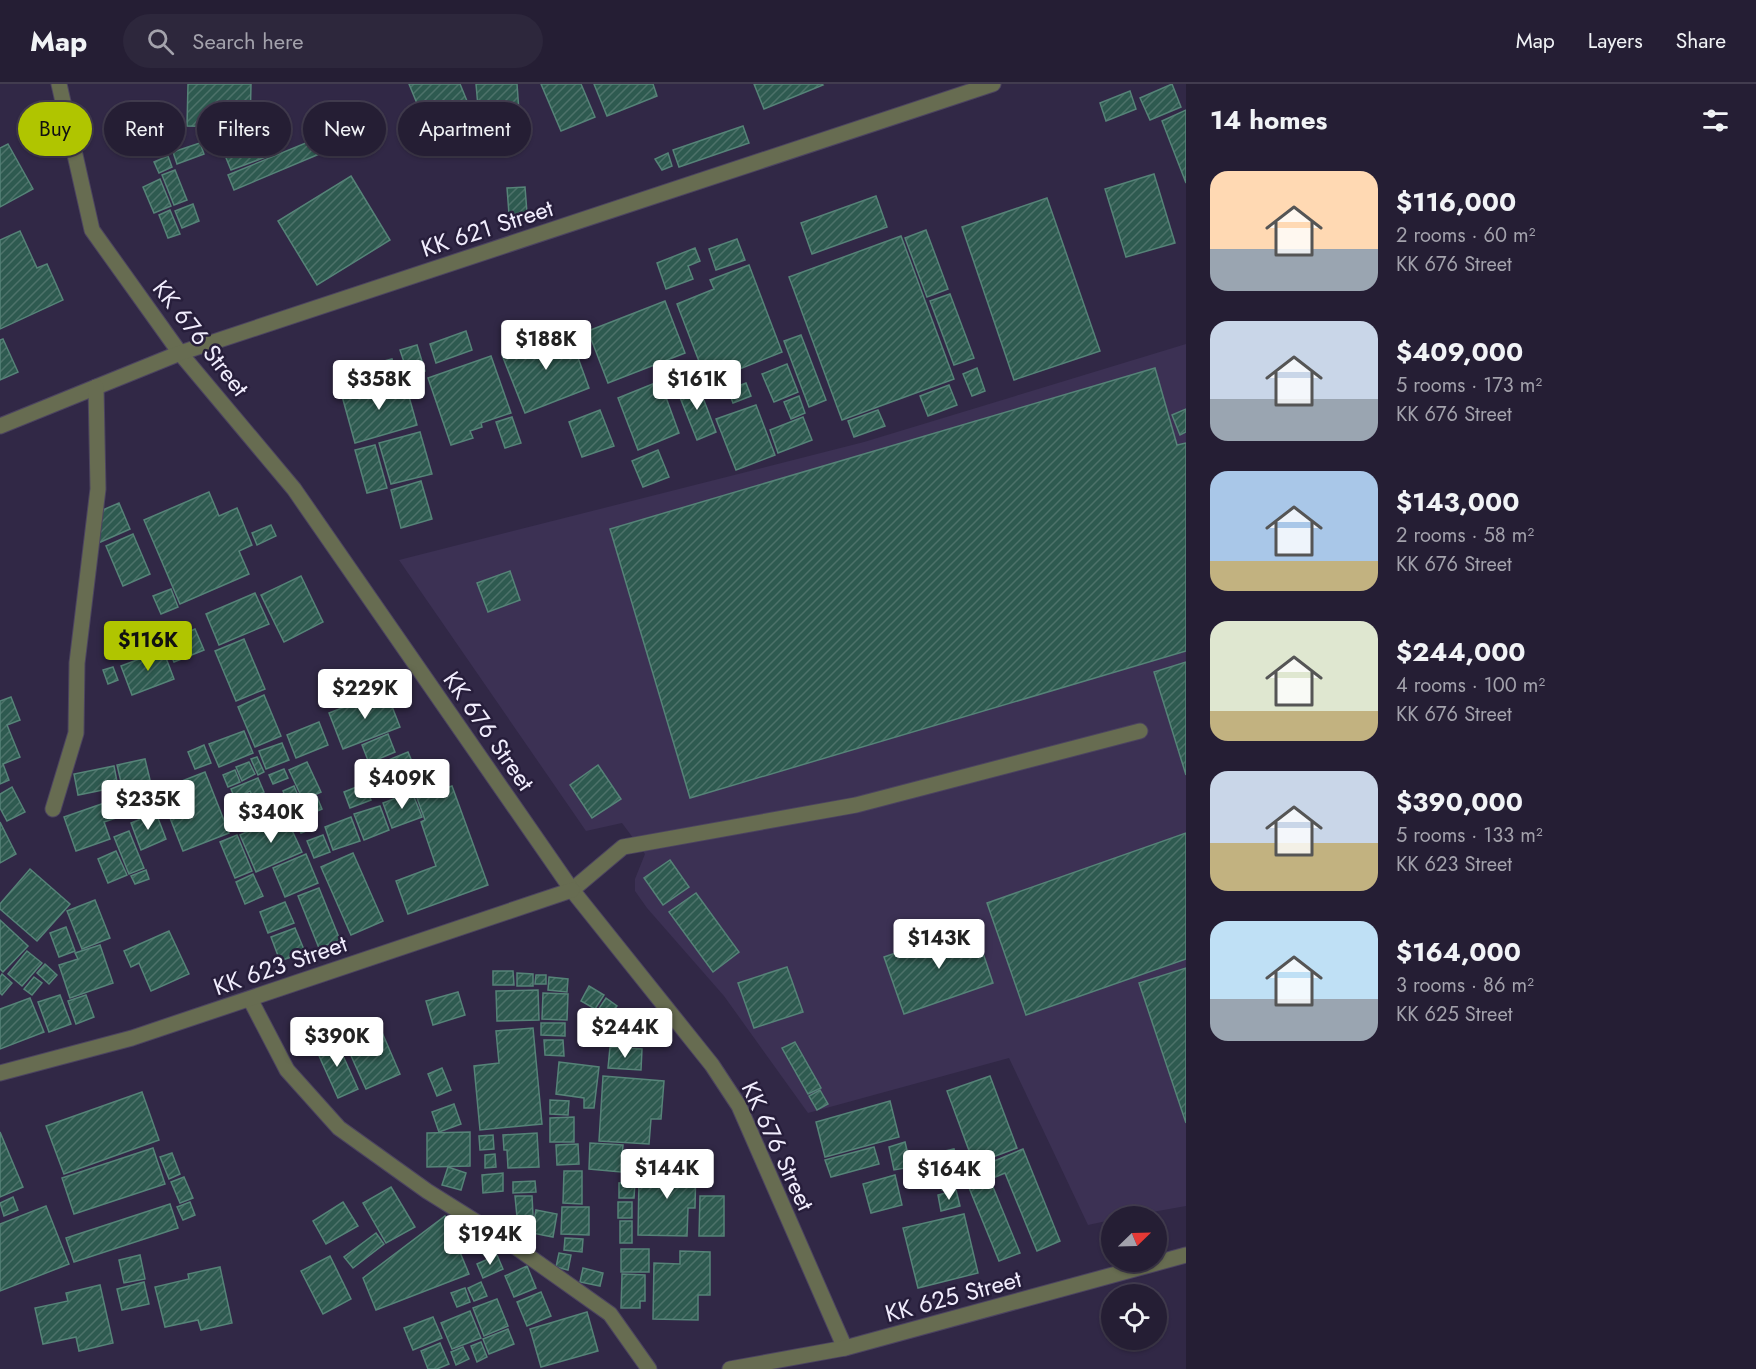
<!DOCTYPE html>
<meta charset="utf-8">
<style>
:root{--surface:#251e34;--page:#2d273c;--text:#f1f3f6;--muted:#a3a2ac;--line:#423c4f;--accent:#b0c500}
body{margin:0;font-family:Jost,sans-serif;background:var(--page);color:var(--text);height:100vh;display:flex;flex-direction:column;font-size:22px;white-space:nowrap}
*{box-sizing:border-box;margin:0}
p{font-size:20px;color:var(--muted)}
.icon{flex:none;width:33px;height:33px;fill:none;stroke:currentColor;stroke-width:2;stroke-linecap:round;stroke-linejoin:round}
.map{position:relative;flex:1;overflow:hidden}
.panel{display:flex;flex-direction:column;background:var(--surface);width:570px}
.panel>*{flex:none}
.hud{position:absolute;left:18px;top:18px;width:570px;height:54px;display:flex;gap:12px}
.needle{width:39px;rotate:67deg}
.tools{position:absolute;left:1101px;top:1122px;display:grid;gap:12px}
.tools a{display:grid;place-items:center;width:66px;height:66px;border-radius:50%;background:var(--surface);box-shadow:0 2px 4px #0004,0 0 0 2px var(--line);font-size:30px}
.price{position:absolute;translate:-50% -51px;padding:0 14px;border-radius:6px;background:#fff;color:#222;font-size:20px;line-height:39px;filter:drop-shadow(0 2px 3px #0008)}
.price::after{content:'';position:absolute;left:50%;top:36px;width:18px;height:14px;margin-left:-9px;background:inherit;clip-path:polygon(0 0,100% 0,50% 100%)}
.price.on{background:var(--accent);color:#111}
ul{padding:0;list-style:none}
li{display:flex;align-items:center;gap:18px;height:150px;padding:0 24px}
li span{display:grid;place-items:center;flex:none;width:168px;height:120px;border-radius:18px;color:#555}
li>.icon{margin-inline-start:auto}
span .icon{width:72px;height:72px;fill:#fffc;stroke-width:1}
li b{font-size:26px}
h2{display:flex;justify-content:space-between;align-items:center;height:72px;padding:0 24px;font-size:26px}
.tag{padding:0 21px;border-radius:27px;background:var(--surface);box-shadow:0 2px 4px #0004,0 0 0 2px var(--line);font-size:21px;line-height:54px}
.tag.on{background:var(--accent);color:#111}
header{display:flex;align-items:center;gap:36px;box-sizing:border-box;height:84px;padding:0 30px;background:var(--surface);border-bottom:2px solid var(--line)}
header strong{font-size:28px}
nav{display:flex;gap:33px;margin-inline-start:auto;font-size:21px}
.search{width:420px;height:54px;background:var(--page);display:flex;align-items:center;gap:15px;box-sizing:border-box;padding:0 21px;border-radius:33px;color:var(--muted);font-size:22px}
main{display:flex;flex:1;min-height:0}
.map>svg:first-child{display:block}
.built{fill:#3c3154}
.building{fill:url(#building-hatch);stroke:#568378;stroke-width:1.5}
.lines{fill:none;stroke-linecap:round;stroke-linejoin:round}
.service-casing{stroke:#4c4460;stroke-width:17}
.minor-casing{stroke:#4c4460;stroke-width:17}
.service{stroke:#676c51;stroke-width:15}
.minor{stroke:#676c51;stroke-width:15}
.labels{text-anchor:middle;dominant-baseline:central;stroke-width:5;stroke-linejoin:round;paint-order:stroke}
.street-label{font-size:24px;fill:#f1edfd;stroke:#271e3b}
</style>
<header>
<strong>Map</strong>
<div class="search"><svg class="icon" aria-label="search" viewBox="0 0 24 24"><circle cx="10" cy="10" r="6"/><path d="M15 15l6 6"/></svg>Search here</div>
<nav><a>Map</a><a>Layers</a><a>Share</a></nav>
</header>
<main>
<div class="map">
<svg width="1186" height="1285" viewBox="0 0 1186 1285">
<defs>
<pattern id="building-hatch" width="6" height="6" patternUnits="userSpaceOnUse" patternTransform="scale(1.5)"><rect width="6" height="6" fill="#2e5a50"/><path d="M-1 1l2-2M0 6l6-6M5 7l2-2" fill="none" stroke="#4d726a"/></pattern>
</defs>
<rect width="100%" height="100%" fill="#312846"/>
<polygon class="built" points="1186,260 1186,1122 1130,1132 1112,1132 1111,1136 1088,1141 1009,974 808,1029 724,912 647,824 635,807 635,795 645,770 622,739 586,747 399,476 864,358"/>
<g class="building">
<polygon points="188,0 251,0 250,43 187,42"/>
<polygon points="409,0 460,0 474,34 430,51"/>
<polygon points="476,0 517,0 520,41 480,45"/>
<polygon points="541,0 581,0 595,33 561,47"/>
<polygon points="594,0 653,0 657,12 607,32"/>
<polygon points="754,0 822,0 823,1 764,25"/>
<polygon points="1172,0 1181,23 1150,36 1140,14"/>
<polygon points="1130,7 1136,25 1106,37 1100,19"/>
<polygon points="1186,26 1186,99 1162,37"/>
<polygon points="743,42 749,59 679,83 673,66"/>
<polygon points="137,49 163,51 161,71 136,69"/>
<polygon points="264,53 271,71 231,86 224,69"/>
<polygon points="318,54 324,68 234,106 228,91"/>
<polygon points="200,59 204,70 177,80 173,68"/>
<polygon points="8,60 33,105 0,123 0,64"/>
<polygon points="668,69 672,82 662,86 655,75"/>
<polygon points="168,72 172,83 159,89 154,78"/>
<polygon points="175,86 187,116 174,121 162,91"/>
<polygon points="1154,90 1175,159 1126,173 1105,105"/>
<polygon points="351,92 390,156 317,201 278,137"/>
<polygon points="160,95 171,122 154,129 143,103"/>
<polygon points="525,103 527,129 509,130 507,104"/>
<polygon points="876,112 887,143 812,170 801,139"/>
<polygon points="1047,114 1100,267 1014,296 962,143"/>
<polygon points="193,120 199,137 182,144 175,127"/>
<polygon points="170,126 180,150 168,154 159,131"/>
<polygon points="926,146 948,205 927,213 905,154"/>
<polygon points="20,147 37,184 47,180 63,216 0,245 0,156"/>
<polygon points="901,152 954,295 842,336 789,193"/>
<polygon points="737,155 745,176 716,186 709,165"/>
<polygon points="695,164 700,177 688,182 693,195 666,205 657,179"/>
<polygon points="749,181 782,268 707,298 677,220 714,205 710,196"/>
<polygon points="950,210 974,274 954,281 930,217"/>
<polygon points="665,217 685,269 608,299 588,247"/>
<polygon points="568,246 589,304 525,329 502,271"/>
<polygon points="466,247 472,266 436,279 430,260"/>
<polygon points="801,251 826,316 809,323 784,257"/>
<polygon points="3,255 18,288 0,296 0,256"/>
<polygon points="417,261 425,287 409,293 400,266"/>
<polygon points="491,272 511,329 481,339 482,343 470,347 473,354 451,361 428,294"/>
<polygon points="392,275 398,294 353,307 347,287"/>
<polygon points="787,280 798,308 774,318 762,290"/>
<polygon points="977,284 985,307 972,312 963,290"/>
<polygon points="1155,284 1177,361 1186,359 1186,567 690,714 610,445"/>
<polygon points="404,295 417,341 355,359 342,312"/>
<polygon points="660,297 679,349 638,366 618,314"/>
<polygon points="697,298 716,348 697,356 677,306"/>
<polygon points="746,299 751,312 733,319 728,306"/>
<polygon points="949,301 957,321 928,332 920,312"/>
<polygon points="799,312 805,329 791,335 784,318"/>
<polygon points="756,321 775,371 736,386 716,335"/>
<polygon points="1186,325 1186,348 1180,351 1172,331"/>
<polygon points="600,326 614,362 582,373 569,338"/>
<polygon points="878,326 885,342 854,353 848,337"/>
<polygon points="512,333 521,359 505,364 496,338"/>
<polygon points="803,333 812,356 778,369 770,346"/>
<polygon points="420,348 432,390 391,400 379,359"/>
<polygon points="375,361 387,404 367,409 355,366"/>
<polygon points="658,366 669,393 643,403 632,377"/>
<polygon points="421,397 432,435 401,444 391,406"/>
<polygon points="209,408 219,432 237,424 252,461 239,467 249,490 180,520 144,436"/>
<polygon points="119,419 130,445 96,460 98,428"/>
<polygon points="271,441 276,452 257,461 252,449"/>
<polygon points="133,450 150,490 123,502 106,462"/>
<polygon points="510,487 520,516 488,528 477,499"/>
<polygon points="301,492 323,538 284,558 261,511"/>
<polygon points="171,505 178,523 161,530 153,512"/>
<polygon points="255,509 269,540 219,561 206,530"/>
<polygon points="195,545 204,566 174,578 165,558"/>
<polygon points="244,555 265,605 236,617 215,567"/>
<polygon points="163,566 174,595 132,611 121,582"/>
<polygon points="1186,578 1186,691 1154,588"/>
<polygon points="113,583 118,596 108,600 103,586"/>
<polygon points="386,607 400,643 343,665 329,629"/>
<polygon points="264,611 281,652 255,663 238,623"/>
<polygon points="11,613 20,636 7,641 20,673 3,680 9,696 0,700 0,617"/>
<polygon points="319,638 328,661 296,674 287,651"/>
<polygon points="244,647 253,669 219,683 209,660"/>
<polygon points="388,650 395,668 369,679 362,661"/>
<polygon points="282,659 289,676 266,685 259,667"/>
<polygon points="204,661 211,679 195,685 188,668"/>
<polygon points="408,668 416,687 377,703 369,684"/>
<polygon points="257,673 264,688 258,691 251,675"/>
<polygon points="145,675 150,696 122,702 117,681"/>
<polygon points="249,678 255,690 242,697 236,683"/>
<polygon points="307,678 321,708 303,716 289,686"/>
<polygon points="598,681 621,715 592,734 570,701"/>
<polygon points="114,682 118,703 78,711 74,690"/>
<polygon points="284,685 288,694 273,700 269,691"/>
<polygon points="235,686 240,698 228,703 223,691"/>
<polygon points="205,688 229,749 183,767 159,706"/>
<polygon points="258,694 264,708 253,713 250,707 235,715 231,705"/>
<polygon points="364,700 371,716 350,724 344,708"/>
<polygon points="294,702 300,716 288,721 283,707"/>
<polygon points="452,702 488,801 408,830 396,797 436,782 421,738 425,736 417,714"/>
<polygon points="12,703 25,728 7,737 0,724 0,710"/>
<polygon points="149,704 155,721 126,731 120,714"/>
<polygon points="412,708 422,733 392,744 383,719"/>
<polygon points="266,710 273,725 260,731 253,716"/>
<polygon points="249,711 252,717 237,724 234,717"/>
<polygon points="317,713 322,725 296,736 290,724"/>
<polygon points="113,716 119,733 104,738 110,755 76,767 64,733"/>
<polygon points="380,722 389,746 364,756 354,730"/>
<polygon points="255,726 259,735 245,741 241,731"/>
<polygon points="156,729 166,755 141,766 131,739"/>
<polygon points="285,731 302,768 256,788 240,751"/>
<polygon points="351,733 360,757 333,766 325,743"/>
<polygon points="310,735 314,744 301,749 297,740"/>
<polygon points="0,738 16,770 0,779"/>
<polygon points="129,747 144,784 129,790 114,753"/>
<polygon points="1186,749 1186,875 1026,931 987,819"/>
<polygon points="237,751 252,787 235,794 220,758"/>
<polygon points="323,751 330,768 314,774 307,757"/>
<polygon points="116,767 127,791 108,799 98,775"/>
<polygon points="353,769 383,837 351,851 321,783"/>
<polygon points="306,770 318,799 285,813 273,784"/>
<polygon points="670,776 689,803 663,821 644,794"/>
<polygon points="30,785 70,820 37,857 0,825 0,820"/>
<polygon points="146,786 149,795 135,800 131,792"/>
<polygon points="253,790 263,812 245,820 236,798"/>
<polygon points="319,804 340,856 319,864 298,812"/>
<polygon points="696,809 739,868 713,888 669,828"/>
<polygon points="95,816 110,854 82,865 67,827"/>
<polygon points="285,818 294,839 268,849 260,828"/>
<polygon points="0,836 28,862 3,888 0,885"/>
<polygon points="974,842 993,899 904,930 884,873"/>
<polygon points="66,843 75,867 59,873 50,849"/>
<polygon points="295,844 305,868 280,877 271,853"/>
<polygon points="169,847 189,890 151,907 139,879 131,883 124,867"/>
<polygon points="100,861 113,899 70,914 59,881 78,875 75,869"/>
<polygon points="27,867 42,879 22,902 8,890"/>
<polygon points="45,880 57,891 49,900 37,889"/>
<polygon points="787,883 803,928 754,944 738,899"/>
<polygon points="1186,884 1186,1039 1139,899"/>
<polygon points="493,887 513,887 514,901 493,901"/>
<polygon points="517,889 533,890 533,902 517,902"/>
<polygon points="2,890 12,899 2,911 0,909 0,893"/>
<polygon points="536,891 546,891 546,900 535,900"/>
<polygon points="34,893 42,899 32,911 24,905"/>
<polygon points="549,893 568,895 567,908 548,906"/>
<polygon points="589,902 604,911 595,925 581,917"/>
<polygon points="538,906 539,936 497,937 496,907"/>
<polygon points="458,908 465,931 433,941 426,917"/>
<polygon points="543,909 568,910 567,936 542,935"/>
<polygon points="60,911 71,940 49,948 38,918"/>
<polygon points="86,911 94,933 76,940 68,917"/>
<polygon points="30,914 44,948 0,965 0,925"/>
<polygon points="606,914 617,922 608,934 598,926"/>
<polygon points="378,939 400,990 366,1005 343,954"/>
<polygon points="541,939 565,939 565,952 541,951"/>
<polygon points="631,940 639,954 626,962 618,947"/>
<polygon points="533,944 542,1040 480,1046 474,982 499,979 496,947"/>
<polygon points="335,954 358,1005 338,1014 315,963"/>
<polygon points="544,956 563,956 564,972 545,971"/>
<polygon points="795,958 821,1004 808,1010 782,964"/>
<polygon points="610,963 642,965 641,986 608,984"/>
<polygon points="559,978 599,983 594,1024 584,1024 584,1014 556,1010"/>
<polygon points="442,984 451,1006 437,1012 428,990"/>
<polygon points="603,992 664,997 661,1035 651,1035 649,1060 599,1057"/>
<polygon points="990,992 1017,1064 974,1080 947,1007"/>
<polygon points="820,1006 828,1020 817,1026 809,1012"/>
<polygon points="142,1008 159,1056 64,1090 46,1042"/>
<polygon points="550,1016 569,1017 568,1031 550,1030"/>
<polygon points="890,1017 899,1053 825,1073 816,1038"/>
<polygon points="454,1020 461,1040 439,1048 432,1028"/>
<polygon points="574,1033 574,1058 550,1058 550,1034"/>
<polygon points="0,1048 23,1103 0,1113"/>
<polygon points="470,1048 470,1082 427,1083 427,1049"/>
<polygon points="537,1049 539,1083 508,1084 507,1066 504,1066 503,1051"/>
<polygon points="493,1051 494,1065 480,1066 479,1052"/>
<polygon points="905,1058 911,1083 894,1086 889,1063"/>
<polygon points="590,1059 623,1061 621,1088 589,1085"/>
<polygon points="578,1060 579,1080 557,1081 556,1061"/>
<polygon points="874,1063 879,1080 831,1093 825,1076"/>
<polygon points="153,1064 165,1100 74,1130 62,1094"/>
<polygon points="954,1065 964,1100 942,1106 932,1070"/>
<polygon points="1023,1065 1060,1157 1037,1167 1005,1089 993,1094 987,1080"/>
<rect x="630" y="1068" width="25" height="22"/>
<polygon points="172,1069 180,1090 169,1095 160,1073"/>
<polygon points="495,1070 496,1083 485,1084 485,1071"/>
<polygon points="658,1080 696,1080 695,1124 688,1124 687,1152 638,1151 639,1093 658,1093"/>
<polygon points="984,1081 1020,1169 999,1177 963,1089"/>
<polygon points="448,1083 466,1089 461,1106 442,1101"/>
<polygon points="564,1087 582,1087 582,1120 563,1119"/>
<polygon points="503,1089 503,1107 483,1109 482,1091"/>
<polygon points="895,1091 902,1121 871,1129 863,1100"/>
<polygon points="184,1093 193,1114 180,1119 171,1098"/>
<polygon points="535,1097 536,1108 513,1109 513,1098"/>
<polygon points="635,1098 634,1114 619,1114 619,1099"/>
<polygon points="391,1103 415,1143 386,1159 363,1119"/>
<polygon points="956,1106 960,1122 941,1127 938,1111"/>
<polygon points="515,1112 532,1112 533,1131 517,1133"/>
<polygon points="700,1112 724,1112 724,1152 699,1152"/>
<polygon points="13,1113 18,1126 4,1132 0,1119"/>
<polygon points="190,1118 195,1131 183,1136 177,1123"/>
<polygon points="343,1118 358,1142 326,1160 313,1137"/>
<rect x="618" y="1118" width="14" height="16"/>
<polygon points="170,1120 178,1144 74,1178 66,1154"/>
<polygon points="46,1122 69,1180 0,1207 0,1140"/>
<polygon points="562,1123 589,1123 589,1151 561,1150"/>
<polygon points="536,1126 557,1130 553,1153 532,1149"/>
<polygon points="964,1130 978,1189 918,1204 903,1144"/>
<polygon points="445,1132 469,1190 376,1226 363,1194"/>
<rect x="620" y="1137" width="12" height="22"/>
<polygon points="469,1144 494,1161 487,1173 462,1156"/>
<polygon points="376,1149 384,1160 353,1184 344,1173"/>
<polygon points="565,1154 583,1155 582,1168 564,1166"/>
<rect x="621" y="1165" width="28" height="23"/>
<polygon points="680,1167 710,1168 710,1211 698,1211 698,1236 653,1235 654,1179 680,1180"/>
<polygon points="559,1169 571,1171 568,1186 556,1183"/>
<polygon points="140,1171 145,1195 124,1199 119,1176"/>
<polygon points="497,1171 503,1185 483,1194 477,1180"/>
<polygon points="330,1172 351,1215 323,1230 301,1187"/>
<polygon points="527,1182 536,1204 514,1213 505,1192"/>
<polygon points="220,1183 232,1239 201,1246 198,1236 165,1243 155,1203 189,1195 188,1190"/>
<polygon points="583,1184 603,1189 600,1202 580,1198"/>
<polygon points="622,1190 645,1191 645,1217 640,1217 640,1224 621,1224"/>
<polygon points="144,1198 149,1220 122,1226 117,1205"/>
<polygon points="481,1198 487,1212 474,1217 468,1204"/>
<polygon points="100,1201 113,1259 79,1267 76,1253 43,1260 35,1224 68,1217 66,1209"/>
<polygon points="465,1204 470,1218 457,1223 451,1209"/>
<polygon points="541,1208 551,1232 527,1242 517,1218"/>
<polygon points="497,1215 508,1242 484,1252 473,1224"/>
<polygon points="470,1227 481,1254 452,1265 441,1239"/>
<polygon points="587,1228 598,1267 541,1283 530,1245"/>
<polygon points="433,1233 442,1254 413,1266 404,1244"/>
<polygon points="508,1245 514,1260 489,1270 483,1255"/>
<polygon points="481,1258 487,1273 477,1278 471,1262"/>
<polygon points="440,1259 449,1280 437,1285 428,1285 421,1267"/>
<polygon points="463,1263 469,1275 456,1281 451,1268"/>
</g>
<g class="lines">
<defs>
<g id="service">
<polyline points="572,806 623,763 856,721 1140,647"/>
<polyline points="250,915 287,986 339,1044 427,1107 510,1159 610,1230 649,1285"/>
</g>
<g id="minor">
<polyline points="59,0 92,146 180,269 294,405 572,806 712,981 739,1022 845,1264"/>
<polyline points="0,342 180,269 993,0"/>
<polyline points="53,725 76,649 77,579 98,405 96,303"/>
<polyline points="0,989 132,954 572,806"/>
<polyline points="730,1285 845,1264 1186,1171"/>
</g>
</defs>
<use href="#service" class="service-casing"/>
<use href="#minor" class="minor-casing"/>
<use href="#service" class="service"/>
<use href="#minor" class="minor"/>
</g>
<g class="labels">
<g class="street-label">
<text transform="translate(487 144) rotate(-18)">KK 621 Street</text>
<text transform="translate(201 254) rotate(52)">KK 676 Street</text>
<text transform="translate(489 647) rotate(55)">KK 676 Street</text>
<text transform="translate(280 881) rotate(-19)">KK 623 Street</text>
<text transform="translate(778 1062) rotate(65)">KK 676 Street</text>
<text transform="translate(953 1212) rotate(-15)">KK 625 Street</text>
</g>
</g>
</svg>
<div class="tools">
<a><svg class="needle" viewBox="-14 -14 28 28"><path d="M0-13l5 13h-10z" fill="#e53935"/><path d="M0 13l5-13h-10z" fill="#a3a2ac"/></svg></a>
<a><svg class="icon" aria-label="locate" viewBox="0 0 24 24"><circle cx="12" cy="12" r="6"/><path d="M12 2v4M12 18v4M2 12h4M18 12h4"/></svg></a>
</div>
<b class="price" style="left:546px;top:287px">$188K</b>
<b class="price" style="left:379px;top:327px">$358K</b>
<b class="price" style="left:697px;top:327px">$161K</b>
<b class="price on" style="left:148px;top:588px">$116K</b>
<b class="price" style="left:365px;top:636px">$229K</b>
<b class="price" style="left:402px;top:726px">$409K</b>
<b class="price" style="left:148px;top:747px">$235K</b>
<b class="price" style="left:271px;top:760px">$340K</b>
<b class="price" style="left:939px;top:886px">$143K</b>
<b class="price" style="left:625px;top:975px">$244K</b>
<b class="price" style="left:337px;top:984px">$390K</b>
<b class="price" style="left:667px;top:1116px">$144K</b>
<b class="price" style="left:949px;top:1117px">$164K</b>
<b class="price" style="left:490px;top:1182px">$194K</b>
<div class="hud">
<a class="tag on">Buy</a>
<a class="tag">Rent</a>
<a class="tag">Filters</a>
<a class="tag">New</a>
<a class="tag">Apartment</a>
</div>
</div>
<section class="panel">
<h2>14 homes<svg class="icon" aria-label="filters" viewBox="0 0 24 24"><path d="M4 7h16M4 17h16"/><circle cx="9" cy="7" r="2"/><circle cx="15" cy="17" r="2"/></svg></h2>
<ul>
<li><span style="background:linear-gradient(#ffd9b3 65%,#9aa5b1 0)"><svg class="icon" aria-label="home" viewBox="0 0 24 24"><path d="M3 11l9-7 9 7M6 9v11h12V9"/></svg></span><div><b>$116,000</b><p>2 rooms · 60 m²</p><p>KK 676 Street</p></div></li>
<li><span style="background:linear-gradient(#c9d6e8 65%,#9aa5b1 0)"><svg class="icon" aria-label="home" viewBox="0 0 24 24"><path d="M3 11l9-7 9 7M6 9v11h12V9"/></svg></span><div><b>$409,000</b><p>5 rooms · 173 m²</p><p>KK 676 Street</p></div></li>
<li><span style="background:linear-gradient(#a9c7e8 75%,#c2b280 0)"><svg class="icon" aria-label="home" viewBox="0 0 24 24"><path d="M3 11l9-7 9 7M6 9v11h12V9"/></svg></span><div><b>$143,000</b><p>2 rooms · 58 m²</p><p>KK 676 Street</p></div></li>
<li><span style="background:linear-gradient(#dfe7d0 75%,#c2b280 0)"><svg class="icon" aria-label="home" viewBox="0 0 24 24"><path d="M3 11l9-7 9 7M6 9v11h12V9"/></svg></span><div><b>$244,000</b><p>4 rooms · 100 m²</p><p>KK 676 Street</p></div></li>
<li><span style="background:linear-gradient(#c9d6e8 60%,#c2b280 0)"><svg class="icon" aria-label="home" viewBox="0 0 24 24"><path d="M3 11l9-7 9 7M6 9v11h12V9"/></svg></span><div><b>$390,000</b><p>5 rooms · 133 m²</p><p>KK 623 Street</p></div></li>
<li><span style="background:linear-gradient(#bfe0f5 65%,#9aa5b1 0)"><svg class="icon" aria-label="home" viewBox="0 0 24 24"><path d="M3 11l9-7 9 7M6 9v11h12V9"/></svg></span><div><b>$164,000</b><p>3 rooms · 86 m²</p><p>KK 625 Street</p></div></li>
</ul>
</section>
</main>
